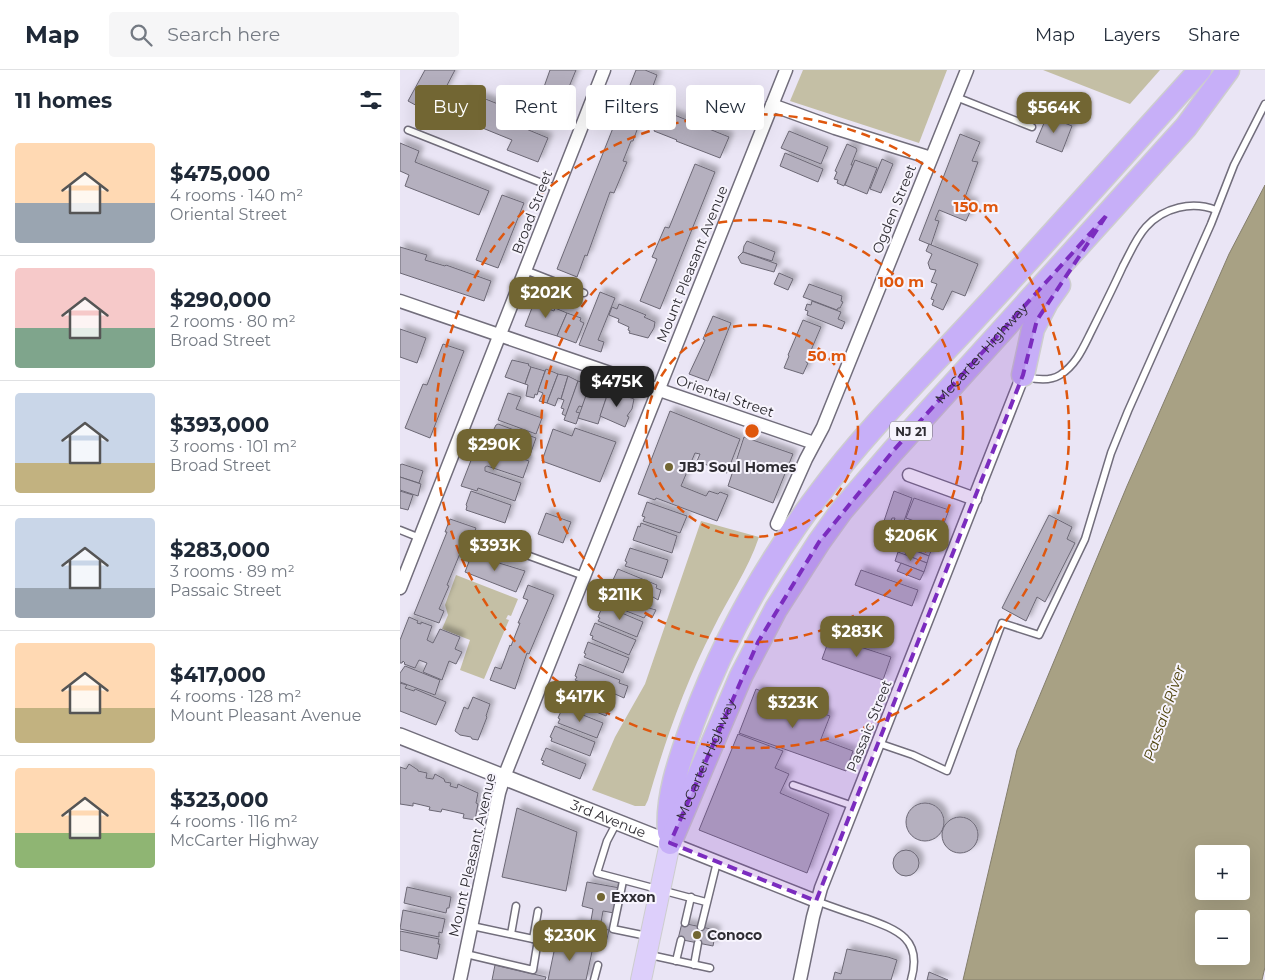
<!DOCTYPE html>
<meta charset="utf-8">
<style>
:root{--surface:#fff;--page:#f6f6f7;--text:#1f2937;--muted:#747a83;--line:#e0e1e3;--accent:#726633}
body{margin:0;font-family:Montserrat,sans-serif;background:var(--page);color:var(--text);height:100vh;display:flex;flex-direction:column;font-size:19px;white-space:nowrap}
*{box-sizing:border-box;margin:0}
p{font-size:16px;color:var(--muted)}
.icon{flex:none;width:28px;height:28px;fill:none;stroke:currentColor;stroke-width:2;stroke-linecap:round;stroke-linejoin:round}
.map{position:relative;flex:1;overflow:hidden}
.sheet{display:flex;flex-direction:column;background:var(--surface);width:400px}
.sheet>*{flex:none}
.hud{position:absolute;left:15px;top:15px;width:475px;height:45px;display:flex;gap:10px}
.controls{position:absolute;left:795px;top:775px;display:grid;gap:10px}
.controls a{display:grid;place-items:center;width:55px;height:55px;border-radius:5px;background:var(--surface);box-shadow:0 5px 20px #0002;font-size:25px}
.price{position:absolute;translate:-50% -42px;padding:0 11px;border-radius:10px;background:var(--accent);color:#fff;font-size:16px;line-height:32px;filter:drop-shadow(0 1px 2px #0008)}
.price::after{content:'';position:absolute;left:50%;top:30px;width:15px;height:11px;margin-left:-8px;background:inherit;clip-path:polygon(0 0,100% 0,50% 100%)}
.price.on{background:#222;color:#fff}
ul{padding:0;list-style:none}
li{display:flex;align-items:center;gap:15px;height:125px;padding:0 15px}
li+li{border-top:1px solid var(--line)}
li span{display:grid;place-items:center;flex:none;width:140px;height:100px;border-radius:5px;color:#555}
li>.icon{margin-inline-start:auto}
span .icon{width:60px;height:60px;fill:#fffc;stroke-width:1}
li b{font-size:21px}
h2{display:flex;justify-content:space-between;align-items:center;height:60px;padding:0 15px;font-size:21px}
.chip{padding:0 18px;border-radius:5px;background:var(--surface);box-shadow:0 5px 20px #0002;font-size:18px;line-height:45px}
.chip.on{background:var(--accent);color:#fff}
header{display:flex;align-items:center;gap:30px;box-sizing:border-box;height:70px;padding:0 25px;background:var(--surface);border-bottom:1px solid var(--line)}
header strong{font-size:24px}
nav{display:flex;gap:28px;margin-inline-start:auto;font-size:18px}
.search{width:350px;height:45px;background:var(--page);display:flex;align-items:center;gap:12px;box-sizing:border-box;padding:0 18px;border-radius:5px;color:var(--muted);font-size:19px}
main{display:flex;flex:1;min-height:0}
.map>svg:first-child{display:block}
.green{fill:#c4bfa5}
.water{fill:#a8a184;stroke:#847e6c;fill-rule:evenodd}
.building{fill:#b5b0bf;stroke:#6c6875;filter:url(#shadow)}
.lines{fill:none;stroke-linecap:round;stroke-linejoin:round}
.service-casing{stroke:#726e7c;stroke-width:9}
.minor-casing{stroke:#726e7c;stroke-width:15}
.tertiary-casing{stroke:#726e7c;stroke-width:18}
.primary-casing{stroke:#cdcdce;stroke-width:22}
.motorway-casing{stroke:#cdcdce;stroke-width:25}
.service{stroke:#fff;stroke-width:6}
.minor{stroke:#fff;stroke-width:12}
.tertiary{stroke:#fff;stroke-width:15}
.primary{stroke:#ddcffb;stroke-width:20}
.motorway{stroke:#c7aff8;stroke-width:22}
.marked{fill:#7b2cbf;fill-opacity:0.2;stroke:#7b2cbf;stroke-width:4;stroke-dasharray:10 6;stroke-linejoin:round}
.ring{fill:none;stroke:#df570e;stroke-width:2.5;stroke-dasharray:9 6}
.poi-dot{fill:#726633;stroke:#f7f4fd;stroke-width:2}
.labels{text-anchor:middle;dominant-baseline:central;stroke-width:4;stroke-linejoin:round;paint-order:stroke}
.shield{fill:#f7f4fd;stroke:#6b6970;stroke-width:1}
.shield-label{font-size:12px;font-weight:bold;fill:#2f2d33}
.street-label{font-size:14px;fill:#2f2d33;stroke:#f7f4fd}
.poi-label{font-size:14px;font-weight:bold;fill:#2f2d33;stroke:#f7f4fd;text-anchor:start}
.water-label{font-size:15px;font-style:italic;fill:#50450e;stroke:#f7f4fd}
.centre{fill:#df570e;stroke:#f7f4fd;stroke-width:2.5}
.ring-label{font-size:15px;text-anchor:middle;font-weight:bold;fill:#df570e;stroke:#f7f4fd;stroke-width:4;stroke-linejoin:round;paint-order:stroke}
</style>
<header>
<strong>Map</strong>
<div class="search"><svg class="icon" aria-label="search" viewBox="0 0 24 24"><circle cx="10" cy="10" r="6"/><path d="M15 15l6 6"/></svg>Search here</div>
<nav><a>Map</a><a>Layers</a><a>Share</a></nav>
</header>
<main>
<section class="sheet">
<h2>11 homes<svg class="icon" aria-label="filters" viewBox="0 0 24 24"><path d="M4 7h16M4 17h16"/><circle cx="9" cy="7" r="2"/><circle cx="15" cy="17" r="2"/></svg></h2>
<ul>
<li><span style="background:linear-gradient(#ffd9b3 60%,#9aa5b1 0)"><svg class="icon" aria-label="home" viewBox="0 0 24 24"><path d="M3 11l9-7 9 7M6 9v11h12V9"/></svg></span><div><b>$475,000</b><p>4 rooms · 140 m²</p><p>Oriental Street</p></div></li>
<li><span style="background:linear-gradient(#f6c9c9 60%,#7fa58c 0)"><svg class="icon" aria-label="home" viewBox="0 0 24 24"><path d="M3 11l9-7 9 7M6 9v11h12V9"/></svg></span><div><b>$290,000</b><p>2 rooms · 80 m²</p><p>Broad Street</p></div></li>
<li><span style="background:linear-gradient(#c9d6e8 70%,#c2b280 0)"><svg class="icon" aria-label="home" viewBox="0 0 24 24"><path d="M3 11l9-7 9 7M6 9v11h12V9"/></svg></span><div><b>$393,000</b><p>3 rooms · 101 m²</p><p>Broad Street</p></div></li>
<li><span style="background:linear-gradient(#c9d6e8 70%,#9aa5b1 0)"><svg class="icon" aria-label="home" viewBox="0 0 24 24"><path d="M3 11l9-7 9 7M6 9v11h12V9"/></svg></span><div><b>$283,000</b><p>3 rooms · 89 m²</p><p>Passaic Street</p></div></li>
<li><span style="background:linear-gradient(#ffd9b3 65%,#c2b280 0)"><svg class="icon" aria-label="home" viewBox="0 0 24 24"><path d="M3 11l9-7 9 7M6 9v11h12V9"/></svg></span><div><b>$417,000</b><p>4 rooms · 128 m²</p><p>Mount Pleasant Avenue</p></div></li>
<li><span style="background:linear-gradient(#ffd9b3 65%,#8fb573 0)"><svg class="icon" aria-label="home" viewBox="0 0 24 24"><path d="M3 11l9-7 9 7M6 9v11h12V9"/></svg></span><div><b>$323,000</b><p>4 rooms · 116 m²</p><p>McCarter Highway</p></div></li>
</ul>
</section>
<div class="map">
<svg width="865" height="910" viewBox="0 0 865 910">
<defs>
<filter id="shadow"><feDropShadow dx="4.5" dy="-4.5" stdDeviation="2.5" flood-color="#0004"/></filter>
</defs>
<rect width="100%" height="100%" fill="#eae5f5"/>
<g class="green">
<polygon points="403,0 547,0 519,73 390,31"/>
<polygon points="643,0 760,0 730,34"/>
<path d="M 301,451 L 359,467 C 348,500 328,528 313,559 C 285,614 265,671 248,730 L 245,736 L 235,736 L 192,720 L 215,667 L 245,614 Z"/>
<polygon points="56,505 118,529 111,546 108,545 106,549 109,550 84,609 60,600 70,570 42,559 48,545 45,535"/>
</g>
<path class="water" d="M 865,115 L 865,897 L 862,910 L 563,910 L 617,680 L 727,416 L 829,184 ZM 804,784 L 841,784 L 841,821 L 804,821 ZM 804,849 L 841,849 L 841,886 L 804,886 Z"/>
<g class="building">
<polygon points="25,0 55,0 32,44 8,31"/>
<polygon points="150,0 176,0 154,53 134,45"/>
<polygon points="236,0 245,0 257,5 233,71 231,71 223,91 227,92 214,123 210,122 187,186 185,185 177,207 157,199"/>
<polygon points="63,20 123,44 119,56 148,68 138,92 107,80 112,70 53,46"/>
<polygon points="262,40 329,67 320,88 276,71 277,70 254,61"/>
<polygon points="647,46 672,56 662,82 636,72"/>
<polygon points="389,61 428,77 421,94 381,78"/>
<polygon points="560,64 580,72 572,91 578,92 564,130 574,133 566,151 539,140 535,150 539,151 531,175 519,170"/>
<polygon points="0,73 19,81 15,92 89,121 79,145 5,116 9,105 0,101"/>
<polygon points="447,74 456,78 457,80 451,95 453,95 444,116 437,113 438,110 434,109 437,102 435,101"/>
<polygon points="385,83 423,99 418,112 380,96"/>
<polygon points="482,89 493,94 481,123 470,119"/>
<polygon points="455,90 477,98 467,124 445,115"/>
<polygon points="295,94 315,102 260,239 240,231 257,189 252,187 265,157 269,158"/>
<polygon points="102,125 124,133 98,198 76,190"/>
<polygon points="347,171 375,182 372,191 343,182 344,176"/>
<polygon points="529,174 578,194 565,226 552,221 543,240 532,235 534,230 531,229 537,214 531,212 536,200 530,199 528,193 532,184 526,181"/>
<polygon points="0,177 27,185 25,190 45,196 46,195 91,211 84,231 0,203"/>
<polygon points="343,182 377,194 374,202 341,193 338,187"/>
<polygon points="379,203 393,209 388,220 374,214"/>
<polygon points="409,214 442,226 441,231 443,232 440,238 438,238 437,240 403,227"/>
<polygon points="200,222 215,228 198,270 204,272 201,282 179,275"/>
<polygon points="135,230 147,235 146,238 154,241 155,238 167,243 157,266 125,256"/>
<polygon points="412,231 441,242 438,249 445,252 442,259 407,245 408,241 405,240 407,234 411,235"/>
<polygon points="219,234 246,245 244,247 255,252 254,258 248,268 229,263 230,261 228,260 229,257 218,252 219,249 209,245 212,237 217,239"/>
<polygon points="167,243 181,248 180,251 184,253 176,273 157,266"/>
<polygon points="313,246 331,253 308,311 289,304 305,270 303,269"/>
<polygon points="403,250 421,257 406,292 408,293 403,304 384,298 389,286 388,285"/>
<polygon points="0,259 26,268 17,293 0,287"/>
<polygon points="43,274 64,281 30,368 5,358 23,314 27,315"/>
<polygon points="112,290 129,294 128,295 131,297 125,314 105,307"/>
<polygon points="131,297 145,301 137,325 135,324 134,328 126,326 128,315 125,314"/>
<polygon points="146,299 158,304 147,333 139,331 143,323 138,321"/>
<polygon points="158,304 168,306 161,329 158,328 155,336 147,333"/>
<polygon points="168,306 178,311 166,346 162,344 164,339 161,338 164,330 161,329"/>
<polygon points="178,311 190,315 183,337 179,336 176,342 180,343 176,354 164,350"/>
<polygon points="189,317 195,317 202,321 202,320 208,322 198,354 178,348"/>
<polygon points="209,320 234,329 232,339 227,346 229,347 225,357 200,346"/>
<polygon points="108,323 121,327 116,339 142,348 136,364 98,350"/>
<polygon points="270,341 340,369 327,403 297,391 300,384 295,383 281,416 306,426 309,421 318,424 320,422 328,425 317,451 256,428 255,430 238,424"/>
<polygon points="98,354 136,368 130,385 125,383 123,379 100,372 99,369 94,367 96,362 93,361 96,355"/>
<polygon points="175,358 216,372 200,412 142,391 153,359 172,366"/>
<polygon points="344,367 393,384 373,433 328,416"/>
<polygon points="79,370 94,375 94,379 129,391 123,408 87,396 85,397 85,401 121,413 115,431 78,418 77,421 61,416"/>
<polygon points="2,394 23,401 19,413 0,407 0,395"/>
<polygon points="0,407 21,414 18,426 0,420"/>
<polygon points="0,421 13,425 8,440 0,438"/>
<polygon points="71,421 111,435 105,453 66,440 67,436 66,435"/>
<polygon points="494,421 512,428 502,457 493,454 495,448 492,448 489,456 483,454"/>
<polygon points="514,428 549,440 541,461 506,448"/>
<polygon points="247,432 287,446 280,463 243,451 245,447 242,446"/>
<polygon points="146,443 171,452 163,473 138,464"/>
<polygon points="649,445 672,457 667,469 675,473 645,532 637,527 626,551 602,538"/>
<polygon points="50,449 76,458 71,471 66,469 47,515 49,516 39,539 44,541 39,553 14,544 47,462 45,462"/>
<polygon points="241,453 277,466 272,483 233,470 238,456 240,457"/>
<polygon points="508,466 533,476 529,486 504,476"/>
<polygon points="230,478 268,490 262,508 225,496 227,492 225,491"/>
<polygon points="508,478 529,486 527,493 505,485"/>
<polygon points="73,481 82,484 82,486 90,489 90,488 99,491 99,493 125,501 116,522 65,502"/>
<polygon points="498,482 527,493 524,502 495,491"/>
<polygon points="501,493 524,502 520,510 497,501"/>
<polygon points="218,499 257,515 256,518 261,520 258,530 253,527 252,530 213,515 215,511 213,510"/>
<polygon points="461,500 518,520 512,536 455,515"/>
<polygon points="128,515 154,525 129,584 127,583 115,619 90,610 95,597 101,599 110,575 111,576 120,553 118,553 128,530 123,528"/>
<polygon points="211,517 250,533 249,538 256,540 252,548 246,545 244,548 206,533 208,529 206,528"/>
<polygon points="203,535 243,552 237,567 198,551 200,548 198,547"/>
<polygon points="9,547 18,551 17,553 21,554 21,552 32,556 27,570 33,573 40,559 60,567 55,579 62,582 56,594 49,591 42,610 23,602 27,593 19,590 15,598 4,594 5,593 3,591 2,593 0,593 0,570"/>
<polygon points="195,553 236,570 229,585 192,569 193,566 190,565"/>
<polygon points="430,567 491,587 483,610 422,589"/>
<polygon points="188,572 229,588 223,603 184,587 186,584 184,583"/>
<polygon points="179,594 220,610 219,613 228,616 224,628 215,624 214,626 175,610 177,607 175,606"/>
<polygon points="5,596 40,610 35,625 0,612 0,603"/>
<polygon points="0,613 7,615 5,618 14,621 15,619 46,632 36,655 0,641"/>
<polygon points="172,614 213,630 206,646 167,630 169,626 167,626"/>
<polygon points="356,619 430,646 421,669 453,681 446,701 339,663"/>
<polygon points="73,627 90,634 86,646 87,647 78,670 72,669 71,667 60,665 55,661 64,637 68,639"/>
<polygon points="163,637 203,653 197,668 158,653 160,649 158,648"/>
<polygon points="155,656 195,672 190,686 151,671 152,668 150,667"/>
<polygon points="338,664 383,681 375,698 389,704 380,723 429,744 407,803 299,760"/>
<polygon points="146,678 186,694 180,709 142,694 144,691 141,690"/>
<polygon points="9,694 18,700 18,701 27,703 26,708 33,709 35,704 44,709 45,712 51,713 50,716 57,718 58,714 78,723 76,733 78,734 75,750 63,748 64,744 42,739 41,742 29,740 30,737 13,733 13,736 0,734 0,697 6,699"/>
<circle cx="525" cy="752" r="19"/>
<polygon points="117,738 177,762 166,821 102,807"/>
<circle cx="560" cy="765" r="18"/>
<circle cx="506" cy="793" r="13"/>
<polygon points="187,812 220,818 214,843 203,841 200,858 190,856 193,839 182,836"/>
<polygon points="7,817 51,827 49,838 47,838 46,843 4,833"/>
<polygon points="3,840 45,849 42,863 39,862 39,867 0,859"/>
<polygon points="174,852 209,860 205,877 170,870"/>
<polygon points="282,853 316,860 313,876 278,869"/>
<polygon points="0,861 39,869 38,874 40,874 37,889 0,880"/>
<polygon points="156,872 193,877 186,910 148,910"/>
<polygon points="447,879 488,887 497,890 491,910 433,910 435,902 441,904"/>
<polygon points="95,895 146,907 145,910 92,910"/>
<polygon points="529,902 548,910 527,910"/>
</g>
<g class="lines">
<defs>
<g id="service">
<polyline points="556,27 632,57"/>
<polyline points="8,60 157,119"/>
<polyline points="125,200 184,223"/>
<path d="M 627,307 C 638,310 650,311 660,305 C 676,295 683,278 691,262 C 702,240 713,218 723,196 C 730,183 736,168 746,157 C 764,137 792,131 816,140"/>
<polyline points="0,460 20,468"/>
<polyline points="86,470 184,506"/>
<polyline points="478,673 513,685 547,701 602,553 639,565 685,469 711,383 728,341 811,154 834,95 865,34"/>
<polyline points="393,715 453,736"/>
<polyline points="217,752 207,771 197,803 306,832"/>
<polyline points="223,811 213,859 247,866"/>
<path d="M 416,831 C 433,837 449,843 465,848 C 498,860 523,869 511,910"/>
<polyline points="285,853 291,827"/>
<polyline points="301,857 317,792"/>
<polyline points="111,864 116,836"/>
<polyline points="133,869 138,841"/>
<polyline points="66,884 133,900 138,870 72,856"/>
<polyline points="250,885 310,898"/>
<polyline points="276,891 281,870"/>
<polyline points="294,895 298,873"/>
<polyline points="194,910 198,895"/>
</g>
<g id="minor">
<polyline points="372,35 435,58 531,88"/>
<polyline points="0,231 414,373"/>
<polyline points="509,405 575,429"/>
<polyline points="377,454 406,389 423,357 567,0"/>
<polyline points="0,518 204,0"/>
<polyline points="270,773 416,831"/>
<polyline points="60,910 99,723 104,707 386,0"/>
<polyline points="400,910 413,847 421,818 623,305"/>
</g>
<g id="tertiary">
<path id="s1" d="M 0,666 L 270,773"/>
</g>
<polyline id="primary" points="241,910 270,773"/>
<g id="motorway">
<polyline points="623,305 633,259 647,232 659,215"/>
<path d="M 269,762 C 266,725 281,686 293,652 C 323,570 366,494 419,424 C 467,359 526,302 580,243 C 654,163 727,81 800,0"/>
<path id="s2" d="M 270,773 L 341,606 L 376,539 L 419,472 L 442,440 L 493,381 L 786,57 L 828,0"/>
</g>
</defs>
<use href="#service" class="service-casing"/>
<use href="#minor" class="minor-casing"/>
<use href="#tertiary" class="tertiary-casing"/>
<use href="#primary" class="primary-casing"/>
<use href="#motorway" class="motorway-casing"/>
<use href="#service" class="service"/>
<use href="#minor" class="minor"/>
<use href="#tertiary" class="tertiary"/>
<use href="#primary" class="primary"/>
<use href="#motorway" class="motorway"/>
</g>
<path class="marked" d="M 706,146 L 637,250 L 623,305 L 416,831 L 270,773 L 358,572 L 419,472 L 493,381 Z"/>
<g class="ring">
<circle cx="352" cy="361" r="106"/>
<circle cx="352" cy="361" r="211"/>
<circle cx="352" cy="361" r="317"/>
</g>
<g class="poi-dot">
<circle cx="269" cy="397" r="5"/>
<circle cx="201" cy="827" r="5"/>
<circle cx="297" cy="865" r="5"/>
</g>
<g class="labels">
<rect class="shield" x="490" y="351.5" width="42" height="19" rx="4"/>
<g class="shield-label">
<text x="511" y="361">NJ 21</text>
</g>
<g class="street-label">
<text transform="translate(494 139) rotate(-68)">Ogden Street</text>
<text transform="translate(132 142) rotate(-69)">Broad Street</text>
<text transform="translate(292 194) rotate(-68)">Mount Pleasant Avenue</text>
<text stroke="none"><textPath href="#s2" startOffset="586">McCarter Highway</textPath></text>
<text transform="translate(325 326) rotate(19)">Oriental Street</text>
<text transform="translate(469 656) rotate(-68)">Passaic Street</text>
<text stroke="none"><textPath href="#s2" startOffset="91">McCarter Highway</textPath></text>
<text stroke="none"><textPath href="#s1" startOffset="224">3rd Avenue</textPath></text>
<text transform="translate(72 785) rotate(-77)">Mount Pleasant Avenue</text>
</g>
<g class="poi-label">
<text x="279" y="397">JBJ Soul Homes</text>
<text x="211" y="827">Exxon</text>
<text x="307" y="865">Conoco</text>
</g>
<g class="water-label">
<text transform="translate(764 643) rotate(-71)">Passaic River</text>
</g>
</g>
<circle cx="352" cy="361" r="8" class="centre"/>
<g class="ring-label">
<text x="576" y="142">150 m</text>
<text x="501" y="217">100 m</text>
<text x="427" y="291">50 m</text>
</g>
</svg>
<div class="controls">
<a>+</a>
<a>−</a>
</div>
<b class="price" style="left:654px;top:64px">$564K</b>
<b class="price" style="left:146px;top:249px">$202K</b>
<b class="price on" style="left:217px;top:338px">$475K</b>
<b class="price" style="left:94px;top:401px">$290K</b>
<b class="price" style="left:511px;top:492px">$206K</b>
<b class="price" style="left:95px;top:502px">$393K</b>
<b class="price" style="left:220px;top:551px">$211K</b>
<b class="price" style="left:457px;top:588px">$283K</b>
<b class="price" style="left:180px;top:653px">$417K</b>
<b class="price" style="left:393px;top:659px">$323K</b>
<b class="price" style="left:170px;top:892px">$230K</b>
<div class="hud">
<a class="chip on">Buy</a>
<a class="chip">Rent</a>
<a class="chip">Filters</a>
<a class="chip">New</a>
</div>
</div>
</main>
